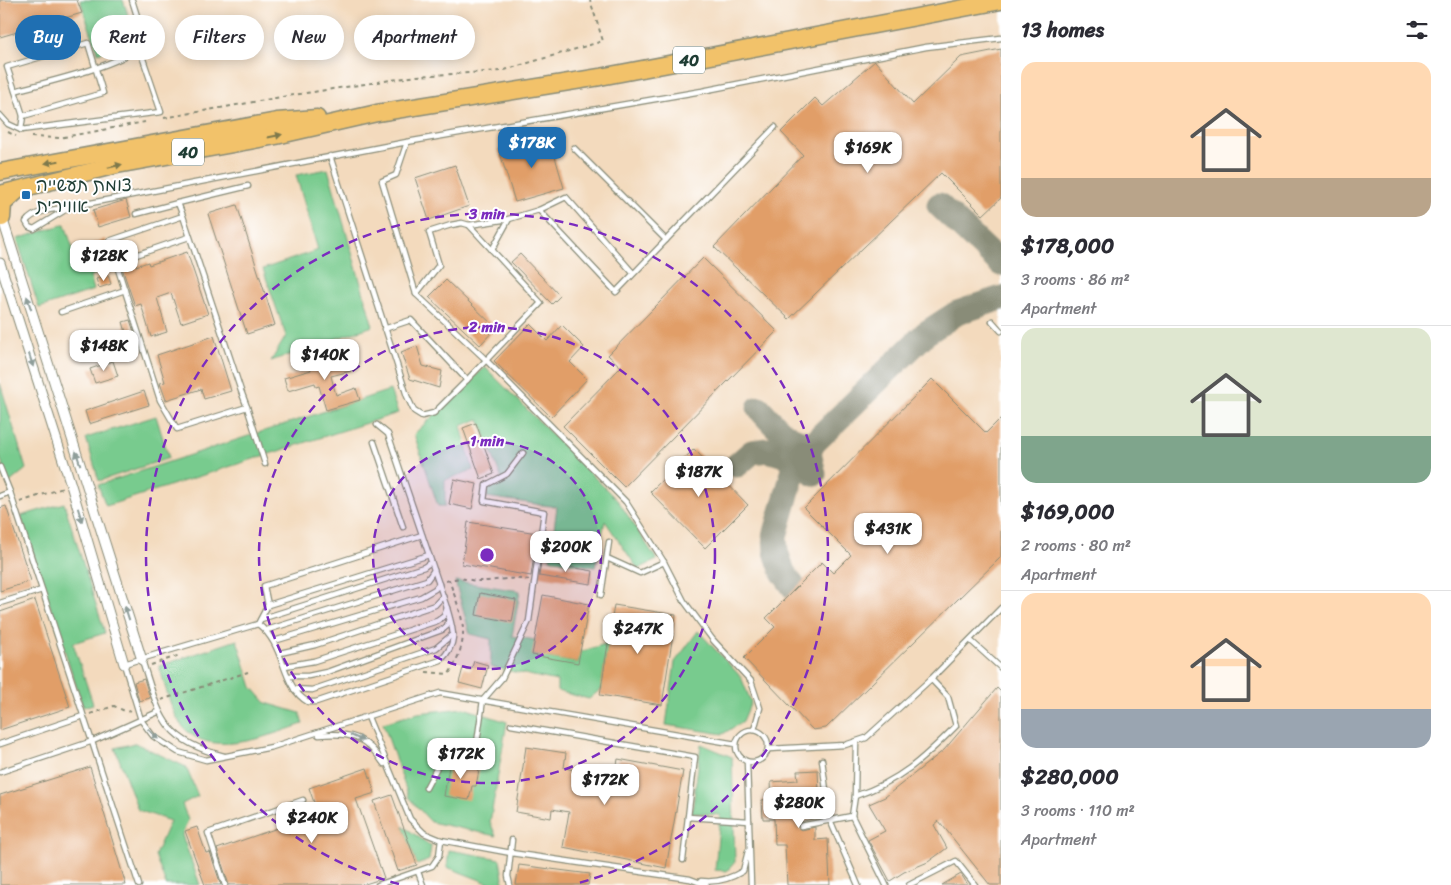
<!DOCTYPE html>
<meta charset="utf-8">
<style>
:root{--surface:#fff;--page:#f2f2f3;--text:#2b2b33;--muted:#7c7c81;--line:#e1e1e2;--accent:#1f6fb2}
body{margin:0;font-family:Sriracha,"Playpen Sans Hebrew",sans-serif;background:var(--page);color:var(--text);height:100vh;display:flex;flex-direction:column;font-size:19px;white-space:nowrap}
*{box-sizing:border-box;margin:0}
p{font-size:16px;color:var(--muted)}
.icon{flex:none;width:28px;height:28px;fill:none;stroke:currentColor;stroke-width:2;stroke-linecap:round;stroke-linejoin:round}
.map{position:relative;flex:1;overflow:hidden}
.sheet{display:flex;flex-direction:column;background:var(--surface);width:450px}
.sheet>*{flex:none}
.top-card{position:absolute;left:15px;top:15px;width:475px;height:45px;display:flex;gap:10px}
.price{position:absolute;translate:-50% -42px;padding:0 11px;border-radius:10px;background:#fff;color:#222;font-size:16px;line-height:32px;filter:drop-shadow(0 1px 2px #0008)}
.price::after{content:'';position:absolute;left:50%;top:30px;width:15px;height:11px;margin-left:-8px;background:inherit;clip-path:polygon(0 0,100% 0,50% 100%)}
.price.selected{background:var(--accent);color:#fff}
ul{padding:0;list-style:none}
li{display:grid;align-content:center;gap:10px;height:265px;padding:0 20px}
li+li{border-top:1px solid var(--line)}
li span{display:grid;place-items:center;height:155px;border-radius:15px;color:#555}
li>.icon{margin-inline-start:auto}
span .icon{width:90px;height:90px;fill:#fffc;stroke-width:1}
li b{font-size:21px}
h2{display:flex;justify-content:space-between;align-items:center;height:60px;padding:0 20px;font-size:21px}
.tag{padding:0 18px;border-radius:22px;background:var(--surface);box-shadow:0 2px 12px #0003;font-size:18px;line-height:45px}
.tag.selected{background:var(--accent);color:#fff}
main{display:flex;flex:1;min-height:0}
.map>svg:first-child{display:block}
.green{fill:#78cb8e;stroke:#4c8461}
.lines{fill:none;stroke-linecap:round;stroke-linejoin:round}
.taxiway{stroke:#898c78;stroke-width:25}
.building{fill:#e19e67}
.lane-casing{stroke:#898c78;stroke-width:7}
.street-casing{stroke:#898c78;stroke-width:11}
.highway-casing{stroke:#898c78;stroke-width:19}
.path{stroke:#898c78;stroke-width:2;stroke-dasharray:4 4;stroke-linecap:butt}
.lane{stroke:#fff;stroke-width:4.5}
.street{stroke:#fff;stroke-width:9}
.highway{stroke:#f2c26a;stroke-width:16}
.oneway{fill:#7e794c}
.oneway2{fill:#8f9e9a}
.ring{fill:none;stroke:#7b2cbf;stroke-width:2.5;stroke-dasharray:9 6}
.poi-dot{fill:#1f6fb2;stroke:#fff;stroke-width:2}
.labels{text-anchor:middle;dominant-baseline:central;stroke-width:4;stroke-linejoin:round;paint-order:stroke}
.shield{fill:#fff;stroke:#627771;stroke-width:1}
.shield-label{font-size:16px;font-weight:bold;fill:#1f3d34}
.poi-label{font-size:18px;fill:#1f3d34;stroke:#fff;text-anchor:start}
.centre{fill:#7b2cbf;stroke:#fff;stroke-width:2.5}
.ring-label{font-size:15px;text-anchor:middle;font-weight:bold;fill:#7b2cbf;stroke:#fff;stroke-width:4;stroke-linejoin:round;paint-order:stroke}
</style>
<main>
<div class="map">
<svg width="1001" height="885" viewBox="0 0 1001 885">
<rect width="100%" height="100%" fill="#fff"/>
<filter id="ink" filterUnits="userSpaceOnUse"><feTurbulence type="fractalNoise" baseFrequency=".02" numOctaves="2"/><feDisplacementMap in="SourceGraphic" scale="10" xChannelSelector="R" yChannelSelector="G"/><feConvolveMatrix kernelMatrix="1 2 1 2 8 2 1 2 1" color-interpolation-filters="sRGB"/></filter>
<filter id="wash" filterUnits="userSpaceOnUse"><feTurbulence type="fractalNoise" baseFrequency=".0096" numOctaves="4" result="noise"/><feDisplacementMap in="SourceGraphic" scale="20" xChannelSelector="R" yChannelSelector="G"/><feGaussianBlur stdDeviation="1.12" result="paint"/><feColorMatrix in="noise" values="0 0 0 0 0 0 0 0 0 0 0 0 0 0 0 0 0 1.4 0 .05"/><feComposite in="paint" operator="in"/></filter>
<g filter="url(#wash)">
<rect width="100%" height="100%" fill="#f3dabd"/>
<g class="green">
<polygon points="80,0 123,0 133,30 129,42 98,53"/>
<polygon points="328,169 373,326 271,361 286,336 263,269 318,250 296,175"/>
<polygon points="65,224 77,262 94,257 99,273 90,276 94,290 39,308 17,239"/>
<polygon points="485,367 619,502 657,560 638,569 605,521 595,567 550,559 557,507 487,497 488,488 502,480 479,419 461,426 473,470 445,480 445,506 438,506 414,434"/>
<polygon points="0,383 26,469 9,483 0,457"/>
<polygon points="390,390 398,413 106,506 98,485"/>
<polygon points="156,416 169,458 99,481 86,438"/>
<polygon points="64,503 105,633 73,643 93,704 83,707 21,516"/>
<polygon points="455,581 520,591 512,636 535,640 533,655 578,663 580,652 608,643 601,689 589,699 557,691 557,681 491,667 491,639 470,634"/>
<polygon points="698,631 741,677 751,702 743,721 723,734 666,725 675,662"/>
<path d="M 237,640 L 252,687 L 266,703 L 300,713 L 303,724 C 264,737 198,765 175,714 C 168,699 164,682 159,666 Z"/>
<polygon points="464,708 507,722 490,822 496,836 431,822 409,798 383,723 418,713"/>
<polygon points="135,743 186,767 198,796 182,804 188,820 182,835 200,885 166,885 155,855 170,821 138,810 115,748"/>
<polygon points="701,744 732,757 735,862 727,871 715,870 720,815 692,813"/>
<polygon points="403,826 431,846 429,860 417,865"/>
<polygon points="449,850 500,859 504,885 493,885 447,867"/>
</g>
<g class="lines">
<g class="taxiway">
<polyline points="939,205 1001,264"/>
<path d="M 759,408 C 775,426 787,443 813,443"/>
<polyline points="813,443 809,453 814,474"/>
<polyline points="737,465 752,452 768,450 797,459"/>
<polyline points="795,589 783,572 776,552 775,536 797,459 926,333 957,313 1001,298"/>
</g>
</g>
<g id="blocks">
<g class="building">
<polygon points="0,0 77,0 82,13 0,37"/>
<polygon points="1001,49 1001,198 983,215 941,173 789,319 714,247 803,155 781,132 815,98 823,106 875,61 913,104 961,57"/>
<polygon points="549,136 564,188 515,202 499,150"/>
<polygon points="455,165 469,206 429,220 415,178"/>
<polygon points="126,200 131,217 98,227 93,210"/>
<polygon points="237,205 275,325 247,334 208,214"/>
<polygon points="105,239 111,262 102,265 97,252 82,257 79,248"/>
<polygon points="187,252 208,314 181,323 171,293 157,298 167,332 151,337 141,304 135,306 119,259 132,254 136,266 148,262 149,265"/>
<polygon points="520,254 560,296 552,304 511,262"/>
<polygon points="703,258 777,331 624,487 563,426 621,367 608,355"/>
<polygon points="108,275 111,284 99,288 96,279"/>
<polygon points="446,280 496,328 480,345 429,297"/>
<polygon points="130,320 139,347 123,353 119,342 128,339 123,322"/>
<polygon points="530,324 547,341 562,325 584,347 570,362 587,379 551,417 494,361"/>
<polygon points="214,336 231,391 204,399 201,389 166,400 160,383 165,382 157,355"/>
<polygon points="417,346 423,366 442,371 439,388 410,379 401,352"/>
<polygon points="325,357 327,363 348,357 351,371 331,376 336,395 356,388 360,400 326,410 319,386 316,387 315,383 288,391 284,378 311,370 308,362"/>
<polygon points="113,361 118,376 95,383 90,369"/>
<polygon points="932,379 986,433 1001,418 1001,557 826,728 813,730 744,658 775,627 766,618 822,562 833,573 851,555 804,508"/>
<polygon points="144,391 149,405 89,424 85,411"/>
<polygon points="476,423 494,474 481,479 463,428"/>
<polygon points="694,449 748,505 705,548 650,492"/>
<polygon points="454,479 477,484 472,509 449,504"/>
<polygon points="6,506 31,581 0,591 0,508"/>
<polygon points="468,522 537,533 531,576 462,564"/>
<polygon points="541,562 593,571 591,584 539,576"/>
<polygon points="480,593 516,600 512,622 476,615"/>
<polygon points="543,595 589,604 578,663 532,655"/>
<polygon points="35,600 70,707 0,730 0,612"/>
<polygon points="614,605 676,615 662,705 600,695"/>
<polygon points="474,661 488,665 482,689 459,683 463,668 471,670"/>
<polygon points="144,679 150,698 139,701 134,682"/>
<polygon points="997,688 1001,692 1001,885 990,885 939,821 934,825 947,848 928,862 904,872 890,881 868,840 885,831 869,804 885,797 944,750"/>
<polygon points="526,747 566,753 564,768 615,777 618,759 683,771 666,868 563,847 569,812 552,809 551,818 516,812"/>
<polygon points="450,760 480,765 476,786 472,786 469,800 444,796"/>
<polygon points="90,767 126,885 0,885 0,795"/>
<polygon points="367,768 375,793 356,799 384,878 362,885 229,885 217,849 318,814 309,788"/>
<polygon points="818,770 820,817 800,822 797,826 801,830 815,827 815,840 828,839 830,885 787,885 785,845 775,845 774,819 763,819 762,800 772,799 771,782 798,780 797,771"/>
<polygon points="392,795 417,865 398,871 374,801"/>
<polygon points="197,827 206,853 210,852 221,885 205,885 185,831"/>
<polygon points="519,865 590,874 588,885 516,885"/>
<polygon points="961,874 968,885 942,885"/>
</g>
</g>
</g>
<g filter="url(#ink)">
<use href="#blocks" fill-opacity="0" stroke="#898c78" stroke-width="1"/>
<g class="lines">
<defs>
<g id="lane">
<path d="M 132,0 L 142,32 L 143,43 C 124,66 45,82 15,91 L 7,67 L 88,43 L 103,93 L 23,116 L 21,130 L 161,112 L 139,47"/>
<polyline points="15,91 23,116"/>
<polyline points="0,115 8,124 21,130"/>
<polyline points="407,142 702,91 926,47 1001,38"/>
<polyline points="574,148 666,240 775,127"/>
<polyline points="330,156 407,396 414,411 422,416 434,413 467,380"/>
<polyline points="178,203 248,186"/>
<path d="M 70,207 C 57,209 34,210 26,222 L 29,227 L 34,229 L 70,207 L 407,142 L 396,175 L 382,181 L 416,294 L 483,357 L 626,502 L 664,562 L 684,601 L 713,640 L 751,681 L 760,708 L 754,730"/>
<polyline points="136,214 178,203 183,216 241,391 247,407 177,429 160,400 109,241 183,216"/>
<polyline points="509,219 539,210"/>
<polyline points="469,225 509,219 492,250"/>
<polyline points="136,255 189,237"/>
<polyline points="633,273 566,197 539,210 616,292 666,240"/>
<polyline points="61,312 125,290"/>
<polyline points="992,321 1001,331"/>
<polyline points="384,329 411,320 467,380 541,303 469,225 462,223 451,225 429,232 439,265 416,294"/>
<polyline points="247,407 265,464"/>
<polyline points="374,442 403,527"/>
<polyline points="0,467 10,492 0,496"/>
<polyline points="10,492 139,885"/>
<polyline points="429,555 268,605 258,624 124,664 141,720 153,736 178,752 206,760 272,747 440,693 736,744"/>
<polyline points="607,558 640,573 664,562"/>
<polyline points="601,595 609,542"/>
<polyline points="0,603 42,590"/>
<polyline points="268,605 264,586 422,535"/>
<polyline points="261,619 424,567 431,562"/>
<path d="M 258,624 C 287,646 280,686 308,702 L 316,702 L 441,660 C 459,642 453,630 447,608 L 388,434 L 377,425"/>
<polyline points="267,630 427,580 434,570"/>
<polyline points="970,640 1001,668"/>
<polyline points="274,641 421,597 435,589 439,584"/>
<polyline points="280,653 315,645 435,605 443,596"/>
<path d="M 142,660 C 160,715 161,740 224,756"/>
<polyline points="285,666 314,661 437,621 444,616 447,608"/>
<polyline points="288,676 308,676 327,672 442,630 447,626 449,618"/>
<polyline points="294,689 312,690 436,648 453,634"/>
<polyline points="368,717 410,819 424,833 441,840 511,853 690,879 706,885"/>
<polyline points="511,725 695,757 688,817"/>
<circle cx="752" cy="746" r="16"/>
<path d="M 319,735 C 350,732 366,736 384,764"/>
<polyline points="0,744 83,716"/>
<polyline points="856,744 855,796 852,816 886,885"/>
<polyline points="769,749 845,745 866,738 931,679 1001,608"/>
<polyline points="822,760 830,820 858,885"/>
<polyline points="747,762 751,885"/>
<polyline points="0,772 93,741 158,712"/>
<polyline points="426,788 444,754 476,750 483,700 502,678 529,621 544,512 484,501 486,485 507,474 523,453"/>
<path d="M 855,796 C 900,781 923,759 956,726 L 948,697 L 931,679"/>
<polyline points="801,826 852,816"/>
<polyline points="683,860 688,817 749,821"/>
<polyline points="418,872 423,885"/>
<path d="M 701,881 C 716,883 730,879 743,871 L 748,851"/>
<polyline points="225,885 208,833 303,800"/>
<polyline points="378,885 432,866 439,856 441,840"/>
<polyline points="510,885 508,876 512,840"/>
<polyline points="909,885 956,861 975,885"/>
</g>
<g id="street">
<polyline points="1,214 142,660"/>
<polyline points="0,263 71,485 124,664"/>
</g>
<g id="highway">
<polyline points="0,172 277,121 317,118"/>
<polyline points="0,194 117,165 276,136 377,113 600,77 1001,1"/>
<polyline points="2,218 3,204 17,191"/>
</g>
</defs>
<use href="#lane" class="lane-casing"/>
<use href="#street" class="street-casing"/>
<use href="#highway" class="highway-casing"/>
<g class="path">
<polyline points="164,118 287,96 417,76 501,71 603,41 590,0"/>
<polyline points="8,132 16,136"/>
<polyline points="31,137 59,138 145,122"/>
<polyline points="20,502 63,488"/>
<path d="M 446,581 C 465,575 468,582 485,581 C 500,580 514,577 529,580"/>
<polyline points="151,665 180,655"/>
<path d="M 426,672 L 449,674 C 472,635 463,620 449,580"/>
<polyline points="161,700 248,672"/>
<polyline points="90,714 114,706 127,712 131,710"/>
</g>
<use href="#lane" class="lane"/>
<use href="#street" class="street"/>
<use href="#highway" class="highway"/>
</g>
<defs><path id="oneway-solid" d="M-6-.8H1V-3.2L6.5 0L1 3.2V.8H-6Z" transform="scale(1.25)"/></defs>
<g class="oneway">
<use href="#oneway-solid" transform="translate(275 136) rotate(-12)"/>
<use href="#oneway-solid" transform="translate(52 162) rotate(170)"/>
<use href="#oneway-solid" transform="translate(115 166) rotate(-13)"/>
</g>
<g class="oneway2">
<use href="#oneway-solid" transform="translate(29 303) rotate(-108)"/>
<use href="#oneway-solid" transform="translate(31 360) rotate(72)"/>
<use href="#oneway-solid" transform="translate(78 458) rotate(-108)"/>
<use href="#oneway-solid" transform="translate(80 515) rotate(73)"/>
<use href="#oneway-solid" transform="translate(127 613) rotate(-108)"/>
<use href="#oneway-solid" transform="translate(153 734) rotate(45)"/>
<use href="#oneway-solid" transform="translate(357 738) rotate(24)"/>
</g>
</g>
<circle cx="487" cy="555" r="114" fill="#7b2cbf" fill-opacity=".12"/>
<g class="ring">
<circle cx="487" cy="555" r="114"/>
<circle cx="487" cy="555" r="228"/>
<path d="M399 884A341 341 0 1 1 575 884"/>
</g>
<rect class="poi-dot" x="21" y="190" width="10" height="10" rx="2.5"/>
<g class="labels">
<g class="shield">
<rect x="673" y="46.5" width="32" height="27" rx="4"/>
<rect x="172" y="138.5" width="32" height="27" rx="4"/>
</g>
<g class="shield-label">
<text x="689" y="60">40</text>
<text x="188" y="152">40</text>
</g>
<g class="poi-label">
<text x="36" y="185">צומת תעשייה<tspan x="36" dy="21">אווירית</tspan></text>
</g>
</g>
<circle cx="487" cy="555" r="8" class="centre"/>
<g class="ring-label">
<text x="487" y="219">3 min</text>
<text x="487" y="332">2 min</text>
<text x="487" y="446">1 min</text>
</g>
</svg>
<b class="price selected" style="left:532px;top:169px">$178K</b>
<b class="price" style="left:868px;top:174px">$169K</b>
<b class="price" style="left:104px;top:282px">$128K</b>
<b class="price" style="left:104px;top:372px">$148K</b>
<b class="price" style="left:325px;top:381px">$140K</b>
<b class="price" style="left:699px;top:498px">$187K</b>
<b class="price" style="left:888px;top:555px">$431K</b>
<b class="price" style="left:566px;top:573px">$200K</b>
<b class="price" style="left:638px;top:655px">$247K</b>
<b class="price" style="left:461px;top:780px">$172K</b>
<b class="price" style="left:605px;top:806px">$172K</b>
<b class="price" style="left:799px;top:829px">$280K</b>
<b class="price" style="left:312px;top:844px">$240K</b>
<div class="top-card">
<a class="tag selected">Buy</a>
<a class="tag">Rent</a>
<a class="tag">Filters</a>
<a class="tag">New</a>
<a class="tag">Apartment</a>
</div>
</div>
<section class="sheet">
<h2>13 homes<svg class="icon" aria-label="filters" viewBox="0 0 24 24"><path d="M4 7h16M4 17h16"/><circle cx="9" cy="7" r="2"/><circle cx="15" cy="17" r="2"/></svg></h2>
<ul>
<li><span style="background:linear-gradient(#ffd9b3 75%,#b9a48a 0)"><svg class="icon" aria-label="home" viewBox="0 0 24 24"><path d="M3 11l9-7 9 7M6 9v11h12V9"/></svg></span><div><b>$178,000</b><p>3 rooms · 86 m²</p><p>Apartment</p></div></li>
<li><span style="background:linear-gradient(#dfe7d0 70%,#7fa58c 0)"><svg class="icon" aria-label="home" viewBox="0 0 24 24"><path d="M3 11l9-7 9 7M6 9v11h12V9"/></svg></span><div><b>$169,000</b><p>2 rooms · 80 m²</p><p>Apartment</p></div></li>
<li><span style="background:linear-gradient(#ffd9b3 75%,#9aa5b1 0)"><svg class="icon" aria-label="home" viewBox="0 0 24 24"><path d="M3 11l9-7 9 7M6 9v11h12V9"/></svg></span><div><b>$280,000</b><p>3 rooms · 110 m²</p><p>Apartment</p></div></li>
</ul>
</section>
</main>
